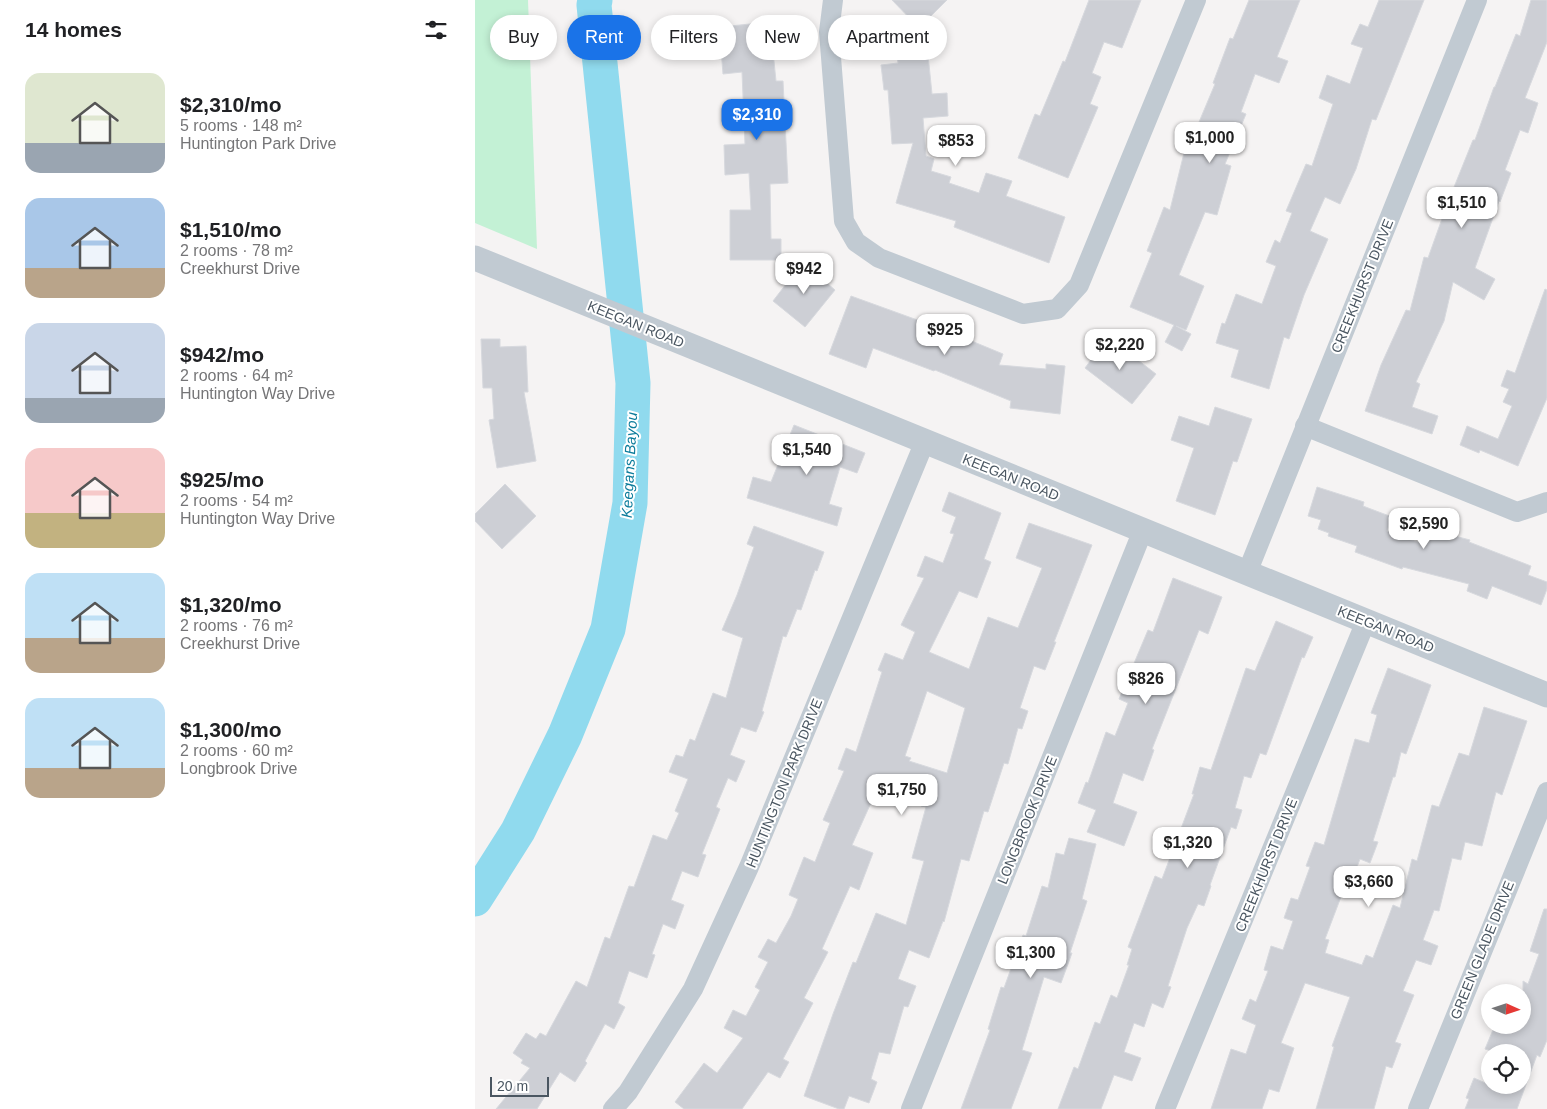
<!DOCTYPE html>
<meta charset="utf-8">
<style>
:root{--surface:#fff;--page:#f2f2f2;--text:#202124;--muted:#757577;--accent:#1a73e8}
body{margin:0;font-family:Arial,sans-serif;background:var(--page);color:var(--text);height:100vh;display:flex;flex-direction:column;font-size:19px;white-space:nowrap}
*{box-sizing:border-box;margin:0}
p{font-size:16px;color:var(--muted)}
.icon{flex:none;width:28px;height:28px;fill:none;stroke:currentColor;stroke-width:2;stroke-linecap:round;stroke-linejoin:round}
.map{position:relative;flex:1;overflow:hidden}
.drawer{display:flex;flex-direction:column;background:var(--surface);width:475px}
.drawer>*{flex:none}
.guide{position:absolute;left:15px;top:15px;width:475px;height:45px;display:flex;gap:10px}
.needle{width:32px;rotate:93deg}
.controls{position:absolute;left:1006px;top:984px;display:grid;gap:10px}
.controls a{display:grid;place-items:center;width:50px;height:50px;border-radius:50%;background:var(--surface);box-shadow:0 2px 8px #0003;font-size:25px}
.scale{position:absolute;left:15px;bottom:12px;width:59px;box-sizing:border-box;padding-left:5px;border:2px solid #4a5661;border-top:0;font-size:14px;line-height:18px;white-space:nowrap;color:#4a5661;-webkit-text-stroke:4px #fff;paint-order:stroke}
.price{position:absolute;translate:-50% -42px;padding:0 11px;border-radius:10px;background:#fff;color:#222;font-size:16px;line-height:32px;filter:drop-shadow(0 1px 2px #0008)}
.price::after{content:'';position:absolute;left:50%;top:30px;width:15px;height:11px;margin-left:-8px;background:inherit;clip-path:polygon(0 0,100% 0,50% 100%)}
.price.on{background:var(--accent);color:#fff}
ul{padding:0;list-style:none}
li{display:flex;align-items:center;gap:15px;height:125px;padding:0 25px}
li span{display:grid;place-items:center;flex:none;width:140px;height:100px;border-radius:15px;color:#555}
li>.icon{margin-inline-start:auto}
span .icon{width:60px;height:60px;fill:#fffc;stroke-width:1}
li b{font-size:21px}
h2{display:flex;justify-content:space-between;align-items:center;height:60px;padding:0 25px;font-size:21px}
.tag{padding:0 18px;border-radius:22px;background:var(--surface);box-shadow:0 2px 8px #0003;font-size:18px;line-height:45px}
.tag.on{background:var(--accent);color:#fff}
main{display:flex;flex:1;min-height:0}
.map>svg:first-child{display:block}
.green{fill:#c3f1d5}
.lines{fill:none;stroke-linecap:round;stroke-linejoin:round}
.river{stroke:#90daee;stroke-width:35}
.building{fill:#cdcfd5;stroke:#d7d9de;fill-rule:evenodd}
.minor{stroke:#c1cad2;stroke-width:20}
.tertiary{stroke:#c1cad2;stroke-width:25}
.labels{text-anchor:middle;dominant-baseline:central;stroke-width:4;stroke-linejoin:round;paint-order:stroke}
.street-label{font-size:14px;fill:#4a5661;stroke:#fff}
.water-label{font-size:15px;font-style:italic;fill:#0c7c9b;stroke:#fff}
</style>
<main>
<section class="drawer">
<h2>14 homes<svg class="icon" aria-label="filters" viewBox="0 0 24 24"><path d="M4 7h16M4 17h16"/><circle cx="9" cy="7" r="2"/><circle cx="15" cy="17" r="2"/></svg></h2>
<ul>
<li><span style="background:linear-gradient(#dfe7d0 70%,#9aa5b1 0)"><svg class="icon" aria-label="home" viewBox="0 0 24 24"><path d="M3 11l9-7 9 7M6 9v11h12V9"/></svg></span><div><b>$2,310/mo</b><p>5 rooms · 148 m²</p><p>Huntington Park Drive</p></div></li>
<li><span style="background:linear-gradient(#a9c7e8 70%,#b9a48a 0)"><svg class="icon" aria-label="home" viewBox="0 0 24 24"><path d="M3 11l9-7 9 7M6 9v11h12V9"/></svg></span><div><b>$1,510/mo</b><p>2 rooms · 78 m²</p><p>Creekhurst Drive</p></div></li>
<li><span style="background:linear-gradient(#c9d6e8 75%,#9aa5b1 0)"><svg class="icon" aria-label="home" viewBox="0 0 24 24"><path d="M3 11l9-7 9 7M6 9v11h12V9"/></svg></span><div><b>$942/mo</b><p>2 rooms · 64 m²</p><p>Huntington Way Drive</p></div></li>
<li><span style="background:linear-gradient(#f6c9c9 65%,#c2b280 0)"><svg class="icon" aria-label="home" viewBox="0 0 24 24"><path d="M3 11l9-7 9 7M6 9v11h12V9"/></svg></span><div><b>$925/mo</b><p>2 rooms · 54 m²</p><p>Huntington Way Drive</p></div></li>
<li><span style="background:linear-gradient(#bfe0f5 65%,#b9a48a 0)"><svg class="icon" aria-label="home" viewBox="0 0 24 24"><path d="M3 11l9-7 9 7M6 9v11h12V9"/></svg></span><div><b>$1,320/mo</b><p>2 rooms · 76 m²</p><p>Creekhurst Drive</p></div></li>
<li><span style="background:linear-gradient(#bfe0f5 70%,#b9a48a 0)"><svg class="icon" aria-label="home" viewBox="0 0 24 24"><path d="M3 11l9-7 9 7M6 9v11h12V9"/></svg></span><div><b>$1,300/mo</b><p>2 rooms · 60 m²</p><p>Longbrook Drive</p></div></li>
</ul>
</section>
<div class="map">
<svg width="1072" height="1109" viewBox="0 0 1072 1109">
<rect width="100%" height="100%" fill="#f5f3f3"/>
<polygon class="green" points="0,0 53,0 62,249 0,223"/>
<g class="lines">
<polyline class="river" points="0,899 43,831 90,735 133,629 155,503 158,383 119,5 120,0"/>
</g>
<g class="building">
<polygon points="417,0 472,0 444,28"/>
<polygon points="614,0 666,0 647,48 629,42 617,73 626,77 615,104 623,107 593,178 543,158 560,114 565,116 588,61 590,62"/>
<polygon points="774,0 825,0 802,57 813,61 804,83 780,74 766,112 771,114 750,164 756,166 742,215 730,212 704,275 729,286 711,330 701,326 716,334 707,351 690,342 699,325 655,307 677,253 672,251 689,207 695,210 709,153 711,153 740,84 738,83 755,38 758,39"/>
<polygon points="904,0 949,0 901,120 897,119 881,169 865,204 850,197 835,231 853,239 829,295 814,339 809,337 794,389 756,377 764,350 741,343 747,323 750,324 761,294 787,304 801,266 791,262 800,240 805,243 817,213 811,211 831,164 837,166 858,104 844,98 852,75 875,84 888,48 876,44 885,24 893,27"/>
<polygon points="1056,0 1072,0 1072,42 1050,98 1063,103 1053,133 1045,130 1030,170 1036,173 1025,202 1024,201 1000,268 1020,279 1009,300 978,282 969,321 941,382 945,384 937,407 963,416 957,434 890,411 906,365 931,310 935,311 949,257 953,258 973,202 998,140 1000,140 1019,87 1020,87 1041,34 1045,36"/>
<polygon points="295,22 301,81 308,81 313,183 295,184 296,239 306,239 306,260 255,260 255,210 276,210 274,173 250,175 249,145 270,144 267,72 248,74 246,49 257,48 255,26"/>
<polygon points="451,35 457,94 472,93 473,116 448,118 451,156 459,159 456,171 476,177 474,183 504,193 511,173 537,181 531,196 590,217 574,263 479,227 481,221 421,203 438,143 417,144 413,90 409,90 406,65 423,63 420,39"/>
<polygon points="325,266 332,266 360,290 330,327 298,301"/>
<polygon points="1070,289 1072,290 1072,398 1043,466 1005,450 1004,453 985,445 992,426 1023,439 1037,406 1028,402 1034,389 1026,386 1032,370 1040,373"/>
<polygon points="376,296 470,330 528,354 524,365 571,369 571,364 590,366 585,414 535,408 536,401 460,370 459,371 398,348 391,368 354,354"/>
<polygon points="633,337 681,374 657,404 610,368"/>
<polygon points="6,339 25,339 25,347 51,346 53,392 49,392 61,461 22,468 14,420 19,419 17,388 8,388"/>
<polygon points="740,407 777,419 762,462 758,461 740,515 701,501 719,448 696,440 704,416 734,426"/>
<polygon points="319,425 390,453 382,473 365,467 354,504 367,508 362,526 272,498 278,477 296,482"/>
<polygon points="30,484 61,516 27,549 0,521 0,514"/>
<polygon points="842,487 889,502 888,506 917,517 912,531 922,535 948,544 952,529 995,540 994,542 1056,566 1053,575 1072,582 1072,589 1066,605 1017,586 1012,599 992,591 994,584 928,567 927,569 880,552 882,546 853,536 854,533 843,529 846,520 833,516"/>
<path d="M 474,492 L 526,513 L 509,559 L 516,562 L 502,598 L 484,591 L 454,652 L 494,669 L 513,617 L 543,628 L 567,568 L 541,558 L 554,523 L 617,545 L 579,642 L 581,642 L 570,670 L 559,666 L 545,708 L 553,711 L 547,729 L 543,728 L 533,764 L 529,763 L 513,812 L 509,811 L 494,861 L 486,859 L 469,922 L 468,921 L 454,958 L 434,950 L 423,979 L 441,986 L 433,1007 L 429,1006 L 415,1054 L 404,1052 L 396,1079 L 402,1082 L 394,1103 L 374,1096 L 369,1109 L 364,1109 L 329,1096 L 358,1014 L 378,962 L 381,963 L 401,913 L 431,925 L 449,861 L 437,858 L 451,807 L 446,806 L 447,802 L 404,785 L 377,845 L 398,853 L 384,890 L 375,886 L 347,949 L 353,952 L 329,998 L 338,1003 L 308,1059 L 314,1062 L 305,1078 L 293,1072 L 267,1109 L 209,1109 L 200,1102 L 229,1063 L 242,1073 L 268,1038 L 249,1028 L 258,1010 L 271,1016 L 285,990 L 280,987 L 293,962 L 283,957 L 293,939 L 301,943 L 316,916 L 323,899 L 314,895 L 329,857 L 340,862 L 355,823 L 348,820 L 369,771 L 363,769 L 371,748 L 381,752 L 407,672 L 403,670 L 410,653 L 428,660 L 440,632 L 426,625 L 449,578 L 442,576 L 450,556 L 468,563 L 479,534 L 475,533 L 481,517 L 467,511 ZM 452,691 L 490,708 L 472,773 L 434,761 L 436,758 L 430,756 Z"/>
<polygon points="279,526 349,552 342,571 340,570 326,610 322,609 311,637 308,636 287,711 289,712 281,732 266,727 255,755 270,761 261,782 253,778 241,807 245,809 227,854 231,855 223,877 207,871 196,900 209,905 200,929 188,924 177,954 180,955 172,978 154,971 143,1003 150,1007 139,1029 130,1024 110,1061 112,1063 100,1082 85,1072 62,1109 21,1109 55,1068 46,1063 48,1060 38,1053 51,1033 61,1039 65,1033 71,1036 101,981 112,987 130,937 135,939 154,886 159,887 178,835 192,840 204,813 200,811 213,779 194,772 201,755 208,757 215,739 220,741 238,693 251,698 268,638 247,630 262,595 279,547 272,544"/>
<polygon points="698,578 747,597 733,634 724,630 677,749 679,750 668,781 648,773 638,803 662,812 649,846 612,832 621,810 603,803 611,782 613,783 631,732 640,736 653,703 644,699 673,630 678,632"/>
<polygon points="801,621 838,637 829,658 827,657 791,755 785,753 776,778 769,776 760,808 767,810 761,829 756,827 735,885 736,886 729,906 723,904 712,928 693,986 696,987 688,1008 677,1003 669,1027 659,1023 649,1052 666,1058 657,1081 639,1075 626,1109 583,1109 599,1067 603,1069 620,1022 625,1024 636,995 642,998 654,965 652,965 657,949 653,947 680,876 687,879 719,794 717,794 725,767 736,770 771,668 780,671"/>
<polygon points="913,668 956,685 931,754 926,752 920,777 918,777 898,841 903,842 895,863 885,859 876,883 872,881 850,939 854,940 850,953 887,965 891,955 898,958 918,905 925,908 937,859 942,861 957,805 964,807 984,753 994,756 1009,707 1052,721 1027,795 1021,792 1007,846 990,842 986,860 977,858 964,911 959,910 948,940 963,946 956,965 941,960 928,991 939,995 920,1042 926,1044 917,1068 911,1066 899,1109 841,1109 859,1047 857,1046 875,997 830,983 806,1043 819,1048 804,1092 794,1089 787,1109 736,1109 756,1049 771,1054 781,1025 767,1019 775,999 781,1002 793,971 789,970 796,946 808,950 818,921 809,918 816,898 823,900 835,867 831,866 840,842 849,845 880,739 894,743 902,715 896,713"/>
<polygon points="594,838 621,844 607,899 612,901 595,953 597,953 586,983 569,977 547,1050 557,1053 536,1109 486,1109 515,1030 513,1029 526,987 529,988 548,935 551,936 567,886 573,888 581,853 589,855"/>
<polygon points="1069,909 1072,909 1072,1040 1065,1057 1062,1055 1042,1109 990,1109 994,1099 991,1098 999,1078 1015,1085 1048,1085 1048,1052 1020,1052 1010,1049 1020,1025 1035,1031 1040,1025 1048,1025 1048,981 1053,984 1064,954 1055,951"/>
</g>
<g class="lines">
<g class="minor">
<polyline points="358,0 354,32 369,221 381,242 404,258 548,314 582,309 604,285 721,0"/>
<polyline points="830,426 1042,512 1072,502"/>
<polyline points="772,573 1002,0"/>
<polyline points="138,1109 153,1092 218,989 274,867 450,441"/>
<polyline points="436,1109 668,530"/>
<polyline points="690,1109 891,621"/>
<polyline points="943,1109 1072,792"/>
</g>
<polyline class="tertiary" points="0,258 1072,695"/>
</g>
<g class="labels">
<g class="street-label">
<text transform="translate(887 286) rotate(-68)">CREEKHURST DRIVE</text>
<text transform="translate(161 324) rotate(22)">KEEGAN ROAD</text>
<text transform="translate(536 477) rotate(22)">KEEGAN ROAD</text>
<text transform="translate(911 629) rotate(22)">KEEGAN ROAD</text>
<text transform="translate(309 783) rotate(-68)">HUNTINGTON PARK DRIVE</text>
<text transform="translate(552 820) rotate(-68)">LONGBROOK DRIVE</text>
<text transform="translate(791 865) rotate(-68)">CREEKHURST DRIVE</text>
<text transform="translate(1007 950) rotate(-68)">GREEN GLADE DRIVE</text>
</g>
<g class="water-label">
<text transform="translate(154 465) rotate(-87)">Keegans Bayou</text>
</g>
</g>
</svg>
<div class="controls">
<a><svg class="needle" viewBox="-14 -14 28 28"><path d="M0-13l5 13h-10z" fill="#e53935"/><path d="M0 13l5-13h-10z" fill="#757577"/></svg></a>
<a><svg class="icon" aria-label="locate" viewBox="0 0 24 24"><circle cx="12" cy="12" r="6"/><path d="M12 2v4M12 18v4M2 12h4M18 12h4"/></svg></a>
</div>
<div class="scale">20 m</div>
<b class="price on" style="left:282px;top:141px">$2,310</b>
<b class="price" style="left:735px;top:164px">$1,000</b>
<b class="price" style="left:481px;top:167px">$853</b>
<b class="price" style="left:987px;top:229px">$1,510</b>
<b class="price" style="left:329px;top:295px">$942</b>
<b class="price" style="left:470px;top:356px">$925</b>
<b class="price" style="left:645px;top:371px">$2,220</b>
<b class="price" style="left:332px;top:476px">$1,540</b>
<b class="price" style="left:949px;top:550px">$2,590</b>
<b class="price" style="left:671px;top:705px">$826</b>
<b class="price" style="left:427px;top:816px">$1,750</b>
<b class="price" style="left:713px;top:869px">$1,320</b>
<b class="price" style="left:894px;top:908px">$3,660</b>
<b class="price" style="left:556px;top:979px">$1,300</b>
<div class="guide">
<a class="tag">Buy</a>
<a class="tag on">Rent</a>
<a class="tag">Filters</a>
<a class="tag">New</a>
<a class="tag">Apartment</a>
</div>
</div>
</main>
